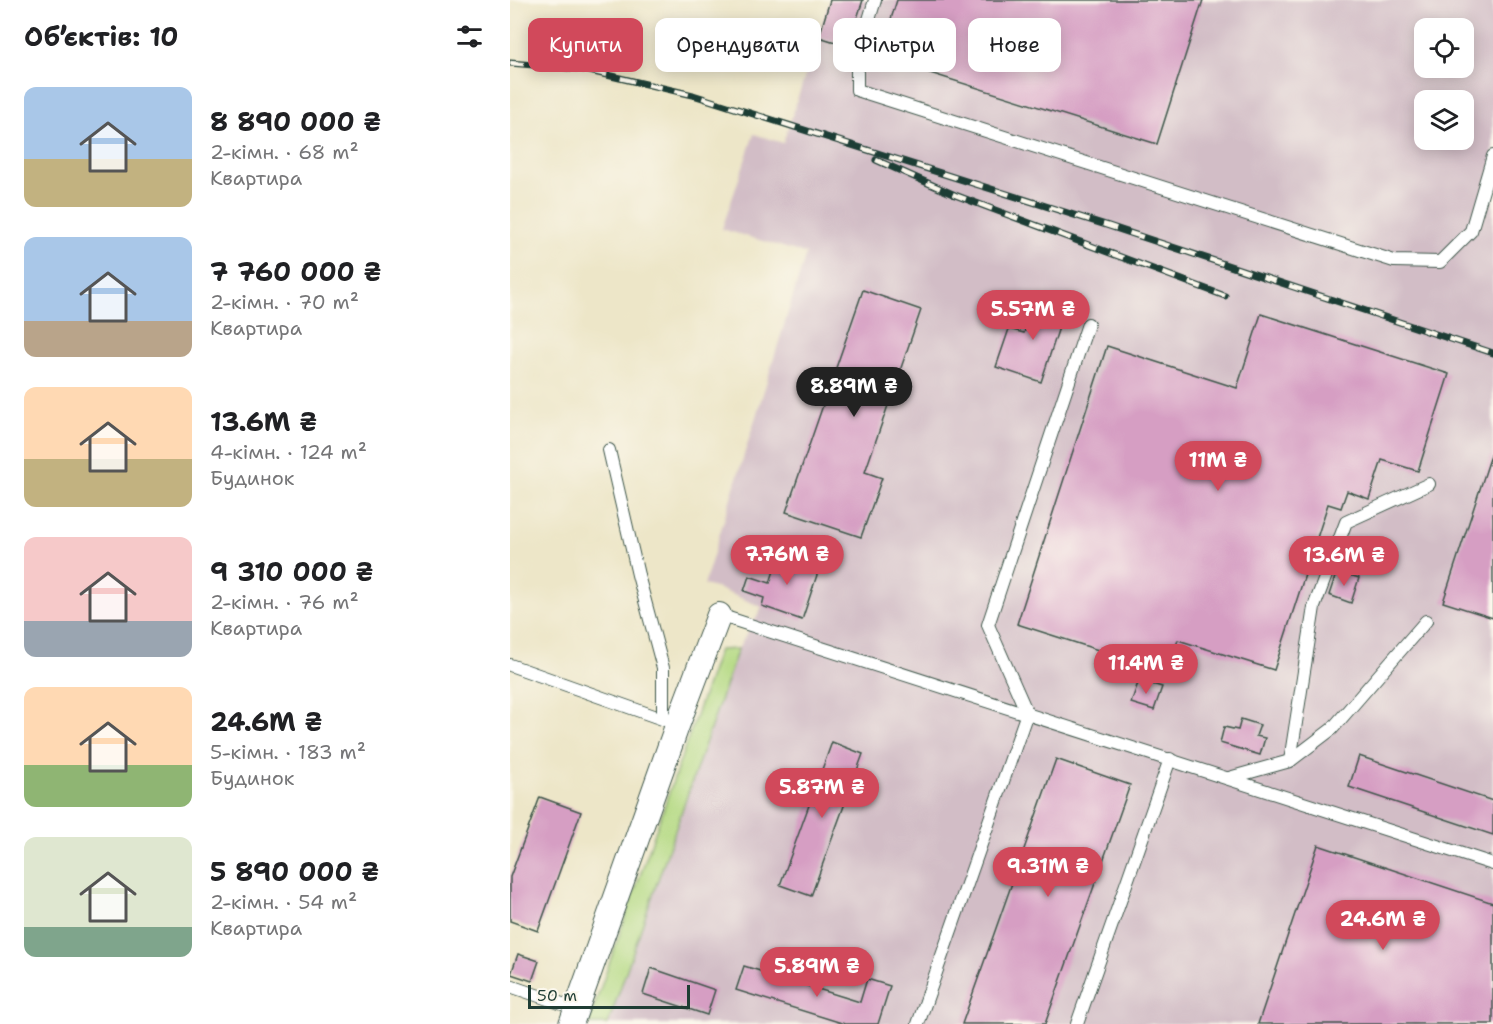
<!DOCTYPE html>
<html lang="uk">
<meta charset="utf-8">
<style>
:root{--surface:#fff;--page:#f2f2f2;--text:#202124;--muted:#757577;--accent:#d1495b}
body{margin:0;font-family:"Shantell Sans",sans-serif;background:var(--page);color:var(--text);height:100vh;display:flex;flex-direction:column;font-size:22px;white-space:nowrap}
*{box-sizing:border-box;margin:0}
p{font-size:20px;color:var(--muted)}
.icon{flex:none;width:33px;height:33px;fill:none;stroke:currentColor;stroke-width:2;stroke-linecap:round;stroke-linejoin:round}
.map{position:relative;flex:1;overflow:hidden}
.panel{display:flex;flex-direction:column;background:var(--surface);width:510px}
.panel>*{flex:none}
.hud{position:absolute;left:18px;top:18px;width:570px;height:54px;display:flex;gap:12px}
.buttons{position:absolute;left:904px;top:18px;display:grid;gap:12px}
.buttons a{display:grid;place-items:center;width:60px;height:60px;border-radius:12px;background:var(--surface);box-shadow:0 3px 15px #0003;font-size:30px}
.scale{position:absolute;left:18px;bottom:15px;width:162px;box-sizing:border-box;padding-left:6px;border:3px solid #1f3d34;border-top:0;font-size:16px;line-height:21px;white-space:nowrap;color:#1f3d34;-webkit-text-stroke:4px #fbf7ec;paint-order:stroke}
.price{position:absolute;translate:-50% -51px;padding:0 14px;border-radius:21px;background:var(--accent);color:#fff;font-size:20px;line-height:39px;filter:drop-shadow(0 2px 3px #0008)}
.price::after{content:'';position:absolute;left:50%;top:36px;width:18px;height:14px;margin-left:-9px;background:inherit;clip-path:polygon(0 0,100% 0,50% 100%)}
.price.current{background:#222;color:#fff}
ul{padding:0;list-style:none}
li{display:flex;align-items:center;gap:18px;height:150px;padding:0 24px}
li span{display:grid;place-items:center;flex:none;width:168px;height:120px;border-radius:12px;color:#555}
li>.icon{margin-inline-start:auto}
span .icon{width:72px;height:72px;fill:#fffc;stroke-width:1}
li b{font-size:26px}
h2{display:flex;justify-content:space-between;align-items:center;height:72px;padding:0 24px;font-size:26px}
.tag{padding:0 21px;border-radius:12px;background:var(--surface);box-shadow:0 3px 15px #0003;font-size:21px;line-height:54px}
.tag.current{background:var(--accent);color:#fff}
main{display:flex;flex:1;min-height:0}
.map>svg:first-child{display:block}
.industrial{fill:#d2bdc6;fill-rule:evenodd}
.green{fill:#b4d982;stroke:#6a8b5b;stroke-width:1.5}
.building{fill:#d69ec3}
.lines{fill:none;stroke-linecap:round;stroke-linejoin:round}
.lane-casing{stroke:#3e564a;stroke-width:14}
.street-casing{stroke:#3e564a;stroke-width:26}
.lane{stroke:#fff;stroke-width:12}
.street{stroke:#fff;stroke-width:24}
.rail-casing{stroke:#1f3d34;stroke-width:7}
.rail{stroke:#fbf7ec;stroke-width:4.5;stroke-dasharray:14;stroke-linecap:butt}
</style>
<main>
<section class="panel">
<h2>Об’єктів: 10<svg class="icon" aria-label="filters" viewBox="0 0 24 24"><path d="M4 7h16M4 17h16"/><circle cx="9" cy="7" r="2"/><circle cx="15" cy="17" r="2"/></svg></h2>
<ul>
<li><span style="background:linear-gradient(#a9c7e8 60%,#c2b280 0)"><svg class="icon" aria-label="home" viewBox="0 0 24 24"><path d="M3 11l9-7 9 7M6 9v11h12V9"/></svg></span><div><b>8 890 000 ₴</b><p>2-кімн. · 68 m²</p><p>Квартира</p></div></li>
<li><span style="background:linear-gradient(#a9c7e8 70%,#b9a48a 0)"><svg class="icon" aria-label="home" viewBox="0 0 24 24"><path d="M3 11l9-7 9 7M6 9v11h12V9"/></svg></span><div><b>7 760 000 ₴</b><p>2-кімн. · 70 m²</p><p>Квартира</p></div></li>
<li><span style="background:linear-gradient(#ffd9b3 60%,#c2b280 0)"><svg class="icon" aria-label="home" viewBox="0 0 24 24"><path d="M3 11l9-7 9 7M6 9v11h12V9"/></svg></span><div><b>13.6M ₴</b><p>4-кімн. · 124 m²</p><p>Будинок</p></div></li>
<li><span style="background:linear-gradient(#f6c9c9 70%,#9aa5b1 0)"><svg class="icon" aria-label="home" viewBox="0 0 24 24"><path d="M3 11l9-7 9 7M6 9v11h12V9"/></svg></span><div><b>9 310 000 ₴</b><p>2-кімн. · 76 m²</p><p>Квартира</p></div></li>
<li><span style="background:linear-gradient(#ffd9b3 65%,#8fb573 0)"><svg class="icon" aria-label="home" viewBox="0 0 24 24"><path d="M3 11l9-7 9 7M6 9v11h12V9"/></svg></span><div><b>24.6M ₴</b><p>5-кімн. · 183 m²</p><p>Будинок</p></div></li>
<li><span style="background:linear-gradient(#dfe7d0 75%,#7fa58c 0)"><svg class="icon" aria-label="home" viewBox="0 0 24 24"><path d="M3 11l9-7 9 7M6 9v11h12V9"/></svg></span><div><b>5 890 000 ₴</b><p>2-кімн. · 54 m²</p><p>Квартира</p></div></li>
</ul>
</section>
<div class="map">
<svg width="983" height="1024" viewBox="0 0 983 1024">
<rect width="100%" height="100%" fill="#fbf7ec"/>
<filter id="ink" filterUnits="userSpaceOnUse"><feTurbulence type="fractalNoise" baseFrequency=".0167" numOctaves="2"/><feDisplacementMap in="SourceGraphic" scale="12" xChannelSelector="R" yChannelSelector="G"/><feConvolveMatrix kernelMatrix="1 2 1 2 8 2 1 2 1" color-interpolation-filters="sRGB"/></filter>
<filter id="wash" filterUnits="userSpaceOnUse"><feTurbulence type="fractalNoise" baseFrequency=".008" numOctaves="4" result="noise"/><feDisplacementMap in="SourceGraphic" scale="24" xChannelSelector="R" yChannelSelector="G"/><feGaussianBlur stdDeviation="1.35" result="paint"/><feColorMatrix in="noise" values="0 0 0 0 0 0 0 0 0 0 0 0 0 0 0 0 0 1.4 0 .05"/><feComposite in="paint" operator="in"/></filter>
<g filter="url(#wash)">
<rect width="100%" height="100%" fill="#ede6c8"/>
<path class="industrial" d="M 320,0 L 983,0 L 983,1024 L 98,1024 L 228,649 L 252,607 L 209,589 L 194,585 L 296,254 L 212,229 L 244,134 L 273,143 ZM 915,28 L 954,28 L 954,68 L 915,68 ZM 915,100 L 954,100 L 954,140 L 915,140 Z"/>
<polygon class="green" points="228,649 98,1024 78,1024 209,650"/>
<g id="blocks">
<g class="building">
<polygon points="320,0 353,0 338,46 309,37"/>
<polygon points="387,0 693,0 647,144 369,57"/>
<polygon points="353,290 411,310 355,472 372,478 351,537 276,512"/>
<polygon points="527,296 556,306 531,382 486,367 499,329 514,333"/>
<polygon points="751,314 939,374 908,471 872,460 859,499 837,491 831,508 818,504 764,670 668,640 657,672 507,624 597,346 727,388"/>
<polygon points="983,449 983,618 933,602"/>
<polygon points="270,552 310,566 292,620 252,606 254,598 234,591 239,576 260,583"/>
<polygon points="827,571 849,578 841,603 819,595"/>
<polygon points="629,680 652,687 644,710 621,703"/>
<polygon points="731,719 750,725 746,736 755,738 750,755 710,743 714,727 728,730"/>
<polygon points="322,742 353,754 301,896 270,885"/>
<polygon points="849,756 983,801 983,835 839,787"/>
<polygon points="546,759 620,785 535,1024 452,1024"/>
<polygon points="30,797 71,812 28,931 0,921 0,877"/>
<polygon points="808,845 983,903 983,1024 748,1024"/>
<polygon points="8,954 29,961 22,981 1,974"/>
<polygon points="234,966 350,1002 357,979 380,986 368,1024 335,1024 226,990"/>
<polygon points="141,968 205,990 197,1015 133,994"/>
</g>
</g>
</g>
<g filter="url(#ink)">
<use href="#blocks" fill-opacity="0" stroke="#3e564a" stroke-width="1.5"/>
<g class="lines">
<defs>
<g id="lane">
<polyline points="365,0 347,59 347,90 884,261 930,262 961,231 983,156"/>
<polyline points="99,450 128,575 153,668 153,718"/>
<polyline points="209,615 983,864"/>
<polyline points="0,665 158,721"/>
<polyline points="780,761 804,607 836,522 919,484"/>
<polyline points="719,778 780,761 822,729 916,621"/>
<polyline points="0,986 67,1009"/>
<polyline points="408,1024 517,713 478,625 578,324"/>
<polyline points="567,1024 660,759"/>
</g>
<polyline id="street" points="61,1024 167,726 209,615"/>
</defs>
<use href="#lane" class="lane-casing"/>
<use href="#street" class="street-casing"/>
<use href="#lane" class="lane"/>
<use href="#street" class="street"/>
<defs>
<g id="rail">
<polyline points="0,63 71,69 183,95 599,226 983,353"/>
<polyline points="366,160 445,195 715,296"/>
</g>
</defs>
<use href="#rail" class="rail-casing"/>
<use href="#rail" class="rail"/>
</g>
</g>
</svg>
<div class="buttons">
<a><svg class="icon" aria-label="locate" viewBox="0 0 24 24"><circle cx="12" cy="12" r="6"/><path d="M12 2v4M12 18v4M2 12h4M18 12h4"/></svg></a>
<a><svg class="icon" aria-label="layers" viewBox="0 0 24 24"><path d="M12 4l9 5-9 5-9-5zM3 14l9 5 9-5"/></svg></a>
</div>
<div class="scale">50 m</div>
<b class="price" style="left:523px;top:341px">5.57M ₴</b>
<b class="price current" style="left:344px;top:418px">8.89M ₴</b>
<b class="price" style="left:708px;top:492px">11M ₴</b>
<b class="price" style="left:277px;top:586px">7.76M ₴</b>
<b class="price" style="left:834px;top:587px">13.6M ₴</b>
<b class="price" style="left:636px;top:695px">11.4M ₴</b>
<b class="price" style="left:312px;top:819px">5.87M ₴</b>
<b class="price" style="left:538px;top:898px">9.31M ₴</b>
<b class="price" style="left:873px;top:951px">24.6M ₴</b>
<b class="price" style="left:307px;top:998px">5.89M ₴</b>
<div class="hud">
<a class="tag current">Купити</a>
<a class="tag">Орендувати</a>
<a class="tag">Фільтри</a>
<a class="tag">Нове</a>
</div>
</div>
</main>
